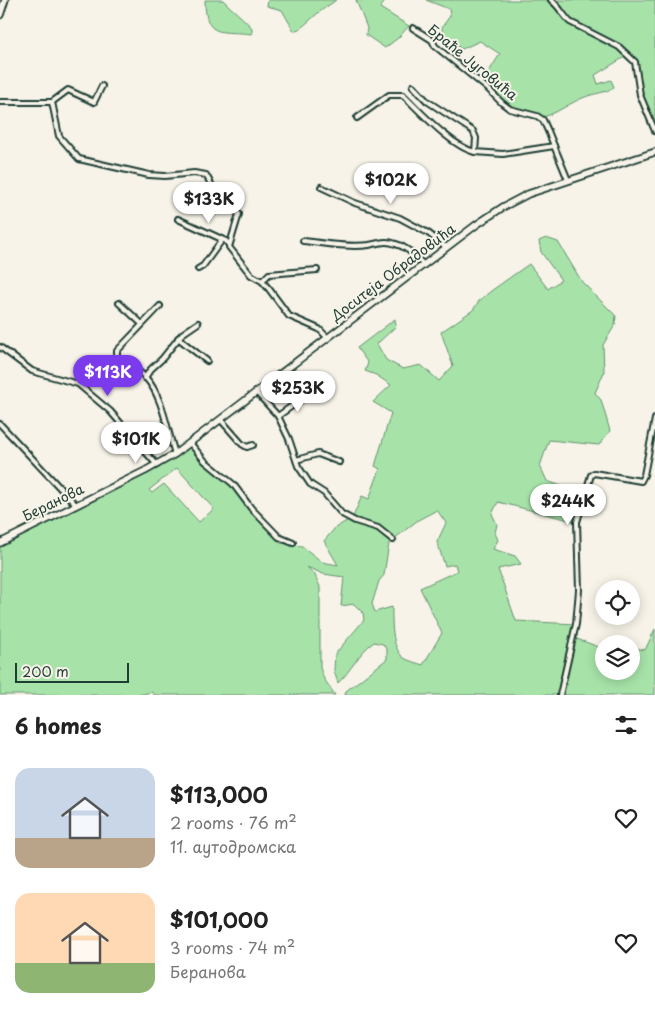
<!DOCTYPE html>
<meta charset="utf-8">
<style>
:root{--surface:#fff;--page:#f2f2f2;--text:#222;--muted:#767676;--accent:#7c3aed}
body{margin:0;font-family:"Playpen Sans",sans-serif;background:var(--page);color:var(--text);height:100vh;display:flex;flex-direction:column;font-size:19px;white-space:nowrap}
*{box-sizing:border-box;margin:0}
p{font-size:16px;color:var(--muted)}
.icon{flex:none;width:28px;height:28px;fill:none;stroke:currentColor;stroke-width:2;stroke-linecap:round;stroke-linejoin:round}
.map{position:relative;height:695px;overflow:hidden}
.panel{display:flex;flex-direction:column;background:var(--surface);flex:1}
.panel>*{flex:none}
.fabs{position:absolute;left:595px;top:580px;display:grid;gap:10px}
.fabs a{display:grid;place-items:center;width:45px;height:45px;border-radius:50%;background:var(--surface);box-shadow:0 2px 12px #0003;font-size:25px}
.scale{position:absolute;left:15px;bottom:12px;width:114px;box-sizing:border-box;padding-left:5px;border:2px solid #1f3d34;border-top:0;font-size:14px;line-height:18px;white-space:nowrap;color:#1f3d34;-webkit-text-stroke:4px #f7f3e8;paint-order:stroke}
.price{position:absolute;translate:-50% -42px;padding:0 11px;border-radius:18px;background:#fff;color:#222;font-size:16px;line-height:32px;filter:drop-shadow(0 1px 2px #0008)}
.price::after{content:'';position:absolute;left:50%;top:30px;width:15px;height:11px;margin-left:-8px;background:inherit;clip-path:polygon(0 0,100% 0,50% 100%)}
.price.on{background:var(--accent);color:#fff}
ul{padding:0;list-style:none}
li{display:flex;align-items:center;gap:15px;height:125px;padding:0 15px}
li span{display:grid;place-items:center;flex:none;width:140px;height:100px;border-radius:15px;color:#555}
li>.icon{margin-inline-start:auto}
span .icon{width:60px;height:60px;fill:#fffc;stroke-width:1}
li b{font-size:21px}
h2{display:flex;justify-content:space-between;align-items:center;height:60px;padding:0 15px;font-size:21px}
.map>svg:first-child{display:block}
.green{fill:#a7e3a9;stroke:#63906e;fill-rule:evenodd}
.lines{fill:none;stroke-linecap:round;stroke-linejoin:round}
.street-casing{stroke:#1f3d34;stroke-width:8}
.secondary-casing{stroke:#1f3d34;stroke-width:9}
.street{stroke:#f7f3e8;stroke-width:4}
.secondary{stroke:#f7f3e8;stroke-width:5.5}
.labels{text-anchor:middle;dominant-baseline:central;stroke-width:4;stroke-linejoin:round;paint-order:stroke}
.street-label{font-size:14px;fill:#1f3d34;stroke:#f7f3e8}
</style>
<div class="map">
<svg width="655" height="695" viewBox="0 0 655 695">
<rect width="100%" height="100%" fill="#f7f3e8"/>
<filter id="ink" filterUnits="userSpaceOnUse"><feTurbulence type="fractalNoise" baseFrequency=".02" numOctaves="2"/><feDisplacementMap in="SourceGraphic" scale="10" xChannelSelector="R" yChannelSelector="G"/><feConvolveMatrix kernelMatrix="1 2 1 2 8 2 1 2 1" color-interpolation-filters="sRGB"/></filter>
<g filter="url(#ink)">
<g class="green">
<path d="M 205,0 L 223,0 C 232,10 243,17 252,28 L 252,34 C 222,30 205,40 205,0 Z"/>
<polygon points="268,0 336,0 318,13 301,28 294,31 282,10 267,6"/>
<polygon points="356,0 386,0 380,8 409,26 398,38 385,48 366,35 367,28"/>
<path d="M 426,0 L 655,0 L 655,130 L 640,95 L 635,62 L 628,55 L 595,75 L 598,84 L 611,80 L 614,87 C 606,93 595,93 585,97 C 571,102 558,113 543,117 C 537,118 530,114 524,112 C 504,104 492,100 485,78 L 500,54 L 480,41 L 462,49 L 442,35 L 442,27 L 450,16 L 449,9 Z"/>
<path d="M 546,238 L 558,242 L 582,282 L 616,316 L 615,325 L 603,345 L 604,372 L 595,393 L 601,400 L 610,431 L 599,445 L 549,440 L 540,466 L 547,481 L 564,487 L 560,506 L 581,507 L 577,522 L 498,502 L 492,514 L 497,524 L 495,533 L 498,540 L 493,549 L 515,556 L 521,564 L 498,569 L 516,621 L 576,624 L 574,638 L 599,647 L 604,646 L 604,671 L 631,671 L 631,647 L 645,650 L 655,629 L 655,695 L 345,695 L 346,691 L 387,659 L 387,650 L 383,644 L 374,642 C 358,653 352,670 338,683 L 334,671 L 335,654 L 364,620 L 363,613 L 354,604 L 341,606 L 344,577 L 323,574 L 307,567 L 315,575 L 320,587 L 320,668 L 324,679 L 335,695 L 154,695 L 152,692 L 138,695 L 0,695 L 0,543 L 145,471 L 190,443 L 205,461 L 233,484 L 280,543 L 302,546 L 322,562 L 338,565 L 324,541 L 335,528 L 353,517 L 362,496 L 369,499 L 380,469 L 375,466 L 391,413 L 373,402 L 391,385 L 376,375 L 365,371 L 368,363 L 357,348 L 395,319 L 396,326 L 377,344 L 386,360 L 403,369 L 421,365 L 439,381 L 453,366 L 441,332 L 473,310 L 479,301 L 491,291 L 529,264 L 548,289 L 561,280 L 541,252 L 539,241 ZM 177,468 L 214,509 L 199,522 L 164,484 L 152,493 L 149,490 ZM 437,510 L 446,523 L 437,542 L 445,566 L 455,564 L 457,571 L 420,588 L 442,633 L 423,665 C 417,663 409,661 404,658 C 391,648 392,621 392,607 L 375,612 L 372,604 L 379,581 L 384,575 L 389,543 L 418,520 Z"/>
</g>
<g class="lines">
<defs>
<g id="street">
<path d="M 551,0 C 559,6 563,15 570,22 L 619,47 L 635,62 L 640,95 L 655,131"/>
<polyline points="413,28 432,40 435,46 488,89 502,103 510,109 537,116 543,120 548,131 568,180"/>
<polyline points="413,86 427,101 473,131 476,138 475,152 503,154 554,146"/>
<polyline points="0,102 52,102 59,136 79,159 149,175 165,176 194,173 206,175 216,193 239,214 229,247 251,275 262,281 269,289 289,316 319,329 328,338"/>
<polyline points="52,102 68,90 94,102 102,86"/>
<path d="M 357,118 L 389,95 L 403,95 C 420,111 452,147 475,152"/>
<polyline points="321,187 355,203 400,218 428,233 446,247"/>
<polyline points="178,219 226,241 229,245"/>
<path d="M 303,241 C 324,243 348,248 369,245 C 380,243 385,240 396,244 C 408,247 415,257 424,265"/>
<polyline points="198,269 203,266 222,240"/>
<polyline points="262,281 269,274 317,270"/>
<polyline points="119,303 142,324"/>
<path d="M 160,306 L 117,351 L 117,357 C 127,364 138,369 146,378 C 163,397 167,430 175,454"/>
<polyline points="178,338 207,361"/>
<polyline points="0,347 32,371 78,384 110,411 157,465"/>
<polyline points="145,378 150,370 162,359 182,334 198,323"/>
<polyline points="257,393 278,416 289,439 298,466 310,484 324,493 342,514 355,521 378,528 393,540"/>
<polyline points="278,416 306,396"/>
<polyline points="221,420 242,444 247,447 253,445"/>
<polyline points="0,424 76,505"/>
<polyline points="190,443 205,461 233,484 251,508 279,537 293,543"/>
<polyline points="296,460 318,454 339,462"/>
<polyline points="560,695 576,624 579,590 577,522 591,475 594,473 641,481 644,475 655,419"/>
</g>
<g id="secondary">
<polyline points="0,15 5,0"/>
<polyline points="0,543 145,471 175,454 476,225 503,207 528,194 655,152"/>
</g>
</defs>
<use href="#street" class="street-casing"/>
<use href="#secondary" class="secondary-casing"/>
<use href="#street" class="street"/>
<use href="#secondary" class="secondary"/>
</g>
</g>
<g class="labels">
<g class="street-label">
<text transform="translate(473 62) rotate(39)">Браће Југовића</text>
<text transform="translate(393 272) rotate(-37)">Доситеја Обрадовића</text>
<text transform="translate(53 502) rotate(-26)">Беранова</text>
</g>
</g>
</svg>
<div class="fabs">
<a><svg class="icon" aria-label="locate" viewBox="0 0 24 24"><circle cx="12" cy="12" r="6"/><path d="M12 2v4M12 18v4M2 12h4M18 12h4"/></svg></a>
<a><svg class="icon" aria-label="layers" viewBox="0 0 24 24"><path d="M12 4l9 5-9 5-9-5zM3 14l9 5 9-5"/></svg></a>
</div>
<div class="scale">200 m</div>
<b class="price" style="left:391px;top:205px">$102K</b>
<b class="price" style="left:209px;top:224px">$133K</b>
<b class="price on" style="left:108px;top:397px">$113K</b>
<b class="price" style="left:298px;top:413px">$253K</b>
<b class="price" style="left:136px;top:464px">$101K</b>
<b class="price" style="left:568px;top:526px">$244K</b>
</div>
<section class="panel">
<h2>6 homes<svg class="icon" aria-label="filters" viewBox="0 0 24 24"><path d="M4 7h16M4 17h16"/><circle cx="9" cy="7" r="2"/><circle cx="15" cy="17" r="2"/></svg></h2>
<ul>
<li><span style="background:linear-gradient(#c9d6e8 70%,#b9a48a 0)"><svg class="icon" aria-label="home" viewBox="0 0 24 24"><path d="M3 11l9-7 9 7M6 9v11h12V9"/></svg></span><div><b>$113,000</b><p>2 rooms · 76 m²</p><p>11. аутодромска</p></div><svg class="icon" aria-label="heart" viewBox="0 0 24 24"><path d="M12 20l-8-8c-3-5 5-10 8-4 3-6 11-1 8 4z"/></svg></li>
<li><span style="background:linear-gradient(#ffd9b3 70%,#8fb573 0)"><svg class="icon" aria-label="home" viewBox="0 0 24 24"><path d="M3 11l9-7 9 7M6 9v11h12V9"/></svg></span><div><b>$101,000</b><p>3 rooms · 74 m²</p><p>Беранова</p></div><svg class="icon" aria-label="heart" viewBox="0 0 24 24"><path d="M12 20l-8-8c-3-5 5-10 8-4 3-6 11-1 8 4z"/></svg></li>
</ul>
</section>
